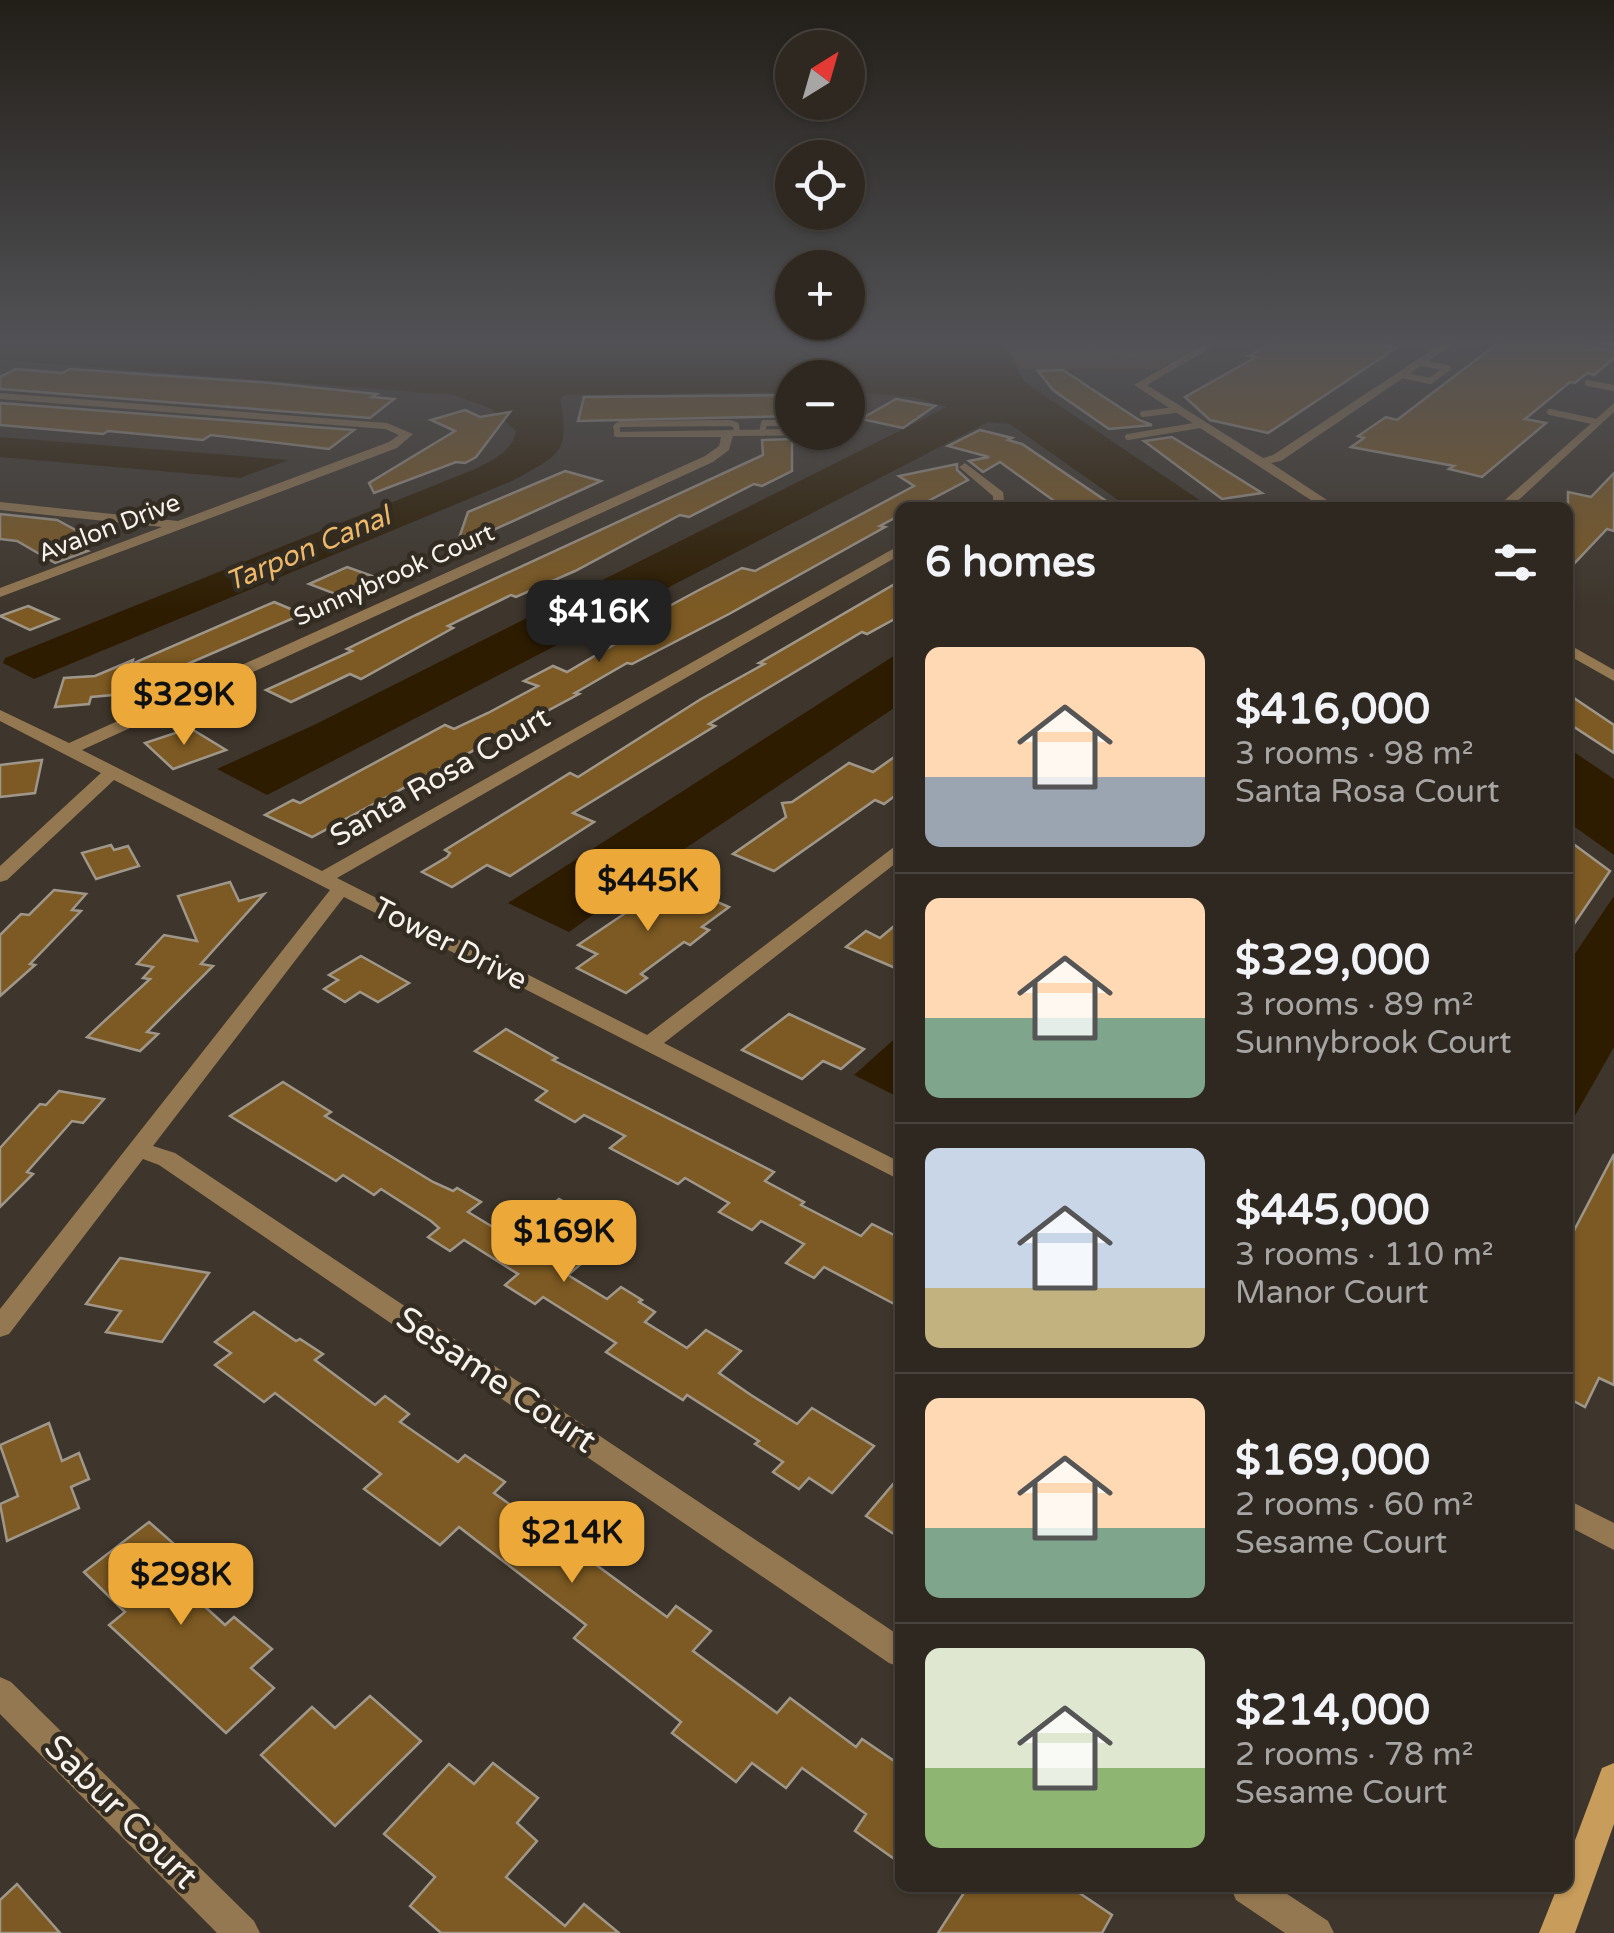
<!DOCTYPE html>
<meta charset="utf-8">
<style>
:root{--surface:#2e2821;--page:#3a342e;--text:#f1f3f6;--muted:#a7a6a5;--line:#49443f;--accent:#eca93a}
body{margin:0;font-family:"Varela Round",sans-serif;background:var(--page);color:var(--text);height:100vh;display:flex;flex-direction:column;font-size:38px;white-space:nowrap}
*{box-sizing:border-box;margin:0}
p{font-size:32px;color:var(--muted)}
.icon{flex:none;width:55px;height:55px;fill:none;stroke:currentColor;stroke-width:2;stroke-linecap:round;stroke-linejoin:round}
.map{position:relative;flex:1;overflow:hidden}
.side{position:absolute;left:895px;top:502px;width:678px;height:1390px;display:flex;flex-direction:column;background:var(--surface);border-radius:15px;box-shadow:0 2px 8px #0004,0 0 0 2px var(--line)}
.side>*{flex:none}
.needle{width:65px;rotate:37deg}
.buttons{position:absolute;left:775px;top:30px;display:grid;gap:20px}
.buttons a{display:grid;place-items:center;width:90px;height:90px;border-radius:50%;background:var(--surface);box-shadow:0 2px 8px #0004,0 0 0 2px var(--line);font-size:50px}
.price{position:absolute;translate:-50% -85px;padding:0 22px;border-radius:20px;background:var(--accent);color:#111;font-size:32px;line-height:65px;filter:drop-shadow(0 2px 5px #0008)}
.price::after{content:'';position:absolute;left:50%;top:60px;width:30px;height:22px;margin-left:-15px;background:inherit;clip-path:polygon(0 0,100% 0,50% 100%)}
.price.current{background:#222;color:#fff}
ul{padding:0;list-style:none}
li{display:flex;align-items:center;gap:30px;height:250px;padding:0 30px}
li+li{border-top:2px solid var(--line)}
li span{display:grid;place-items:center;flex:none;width:280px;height:200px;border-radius:15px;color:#555}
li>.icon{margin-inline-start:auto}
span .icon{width:120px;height:120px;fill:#fffc;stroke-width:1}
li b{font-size:42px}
h2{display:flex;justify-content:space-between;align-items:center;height:120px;padding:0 30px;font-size:42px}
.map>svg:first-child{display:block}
.green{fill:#664f2f}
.water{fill:#2d1c00}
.building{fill:#7d5a23;stroke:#a0978b;stroke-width:2.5}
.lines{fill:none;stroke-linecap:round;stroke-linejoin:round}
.path{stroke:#7a746a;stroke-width:2.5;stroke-dasharray:4 4;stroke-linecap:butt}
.lane{stroke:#947851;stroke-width:6}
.street{fill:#947851;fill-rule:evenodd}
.secondary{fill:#c89c5b;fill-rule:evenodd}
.primary{fill:#f0b761;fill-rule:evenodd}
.labels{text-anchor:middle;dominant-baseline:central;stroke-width:9;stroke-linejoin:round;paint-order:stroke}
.far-street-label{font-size:25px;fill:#f7f3ec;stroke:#332c22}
.far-water-label{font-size:28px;font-style:italic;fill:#edb869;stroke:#332c22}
.street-label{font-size:30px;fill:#f7f3ec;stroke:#332c22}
.near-street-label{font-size:35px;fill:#f7f3ec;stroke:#332c22}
</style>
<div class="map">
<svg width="1614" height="1933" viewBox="0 0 1614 1933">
<rect width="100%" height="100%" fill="#3e362c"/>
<polygon class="green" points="1002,340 1212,340 1157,370 1021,369"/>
<g class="water">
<path d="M 0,340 L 1000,340 L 1024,381 L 1033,388 L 1210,507 L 1118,507 L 1122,504 L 1118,500 L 1010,424 L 988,422 L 267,795 L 217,769 L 314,725 L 947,407 L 913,397 L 848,392 L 848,378 L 792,378 L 792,392 L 564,395 L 560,399 C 571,455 558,455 512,481 L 34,679 L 3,663 L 5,658 L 475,469 C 491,461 513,451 516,431 L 492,409 L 454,395 L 0,360 Z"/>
<polygon points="0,437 289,460 240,478 0,457"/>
<polygon points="900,652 900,704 677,854 569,932 508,903"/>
<polygon points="1568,748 1614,779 1614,855 1568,822"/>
<polygon points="1614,896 1614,1047 1568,1128 1568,964"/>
<polygon points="900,1034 900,1098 854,1075"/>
</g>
<g class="building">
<polygon points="1275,340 1397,340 1387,346 1396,348 1268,433 1210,420 1185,397 1256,357 1249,356"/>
<polygon points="1502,340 1561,340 1614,351 1614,358 1594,375 1587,373 1575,383 1570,382 1525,419 1546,423 1482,477 1449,469 1454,466 1351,447 1364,438 1358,436 1386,417 1397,420"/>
<polygon points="16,369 62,373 70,369 271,383 377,394 372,397 394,399 370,418 0,389 0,377"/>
<polygon points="1063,370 1139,420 1152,425 1109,429 1053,390 1038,371"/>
<polygon points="792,395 792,416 578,421 584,397"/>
<polygon points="896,399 935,406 903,428 861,419"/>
<polygon points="0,403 354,430 329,449 211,435 203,440 108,431 103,434 0,425"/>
<polygon points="465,410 480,417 510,412 476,457 465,463 456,462 374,493 369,483 455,431 431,420"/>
<polygon points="980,430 1012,438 1008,440 1022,444 1109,503 1064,508 1000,462 983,472 969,461 989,457 948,446"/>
<polygon points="1172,437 1222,468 1262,493 1222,499 1144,441"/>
<polygon points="792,439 792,471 762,486 754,484 689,517 680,515 575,571 516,597 511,595 448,626 453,628 361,679 350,674 291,702 266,690 352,651 347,649 416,615 763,455 762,440"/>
<polygon points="957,464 957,470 968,480 915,508 900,508 900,515 880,526 885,527 729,614 632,664 627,663 575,693 579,694 312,837 265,815 293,800 300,803 445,725 454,729 488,713 538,686 524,681 553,666 567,672 644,627 636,624 699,590 742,568 755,571 914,486 899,476"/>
<polygon points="565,471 601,481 456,547 468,512"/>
<polygon points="1614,473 1614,531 1607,529 1568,570 1568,492 1591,497"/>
<polygon points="0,514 57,520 83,534 68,539 88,551 55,563 17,541 0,539"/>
<polygon points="347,567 378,578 338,595 309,584"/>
<polygon points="900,581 900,616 867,634 862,632 748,700 709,724 715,726 573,813 594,822 510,876 487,865 452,887 422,872 447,857 450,853 445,850 570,773 578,777 701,699 764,664 759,663"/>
<polygon points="274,602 303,614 162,675 136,662"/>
<polygon points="28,606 58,619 30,630 0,616"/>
<polygon points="133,660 124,694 91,697 89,704 55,707 64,678 95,676"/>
<polygon points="1568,694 1614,725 1614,753 1568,723"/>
<polygon points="190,728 226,750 173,769 145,743"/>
<polygon points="900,753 900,792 884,804 875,800 774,871 733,854 786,817 782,803 792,802 849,763 873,772"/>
<polygon points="42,760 35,793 0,797 0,765"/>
<polygon points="1568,840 1610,871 1568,933"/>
<polygon points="111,845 114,850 128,846 139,866 96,879 82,853"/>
<polygon points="665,879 729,907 702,927 709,930 690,945 684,942 641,974 647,978 626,993 577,968 597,954 578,945 624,914 618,911"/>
<polygon points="230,882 239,901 264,894 201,964 213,966 147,1032 158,1034 140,1051 87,1037 150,979 143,978 153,967 137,964 164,935 197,941 178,896"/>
<polygon points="54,890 86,894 72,910 81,911 30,964 35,965 0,996 0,935 21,914 29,915"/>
<polygon points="900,921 900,970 846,947 866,931 880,938"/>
<polygon points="361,956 409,983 378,1002 360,992 345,1002 324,989 338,980 329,975"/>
<polygon points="789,1014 864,1049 841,1069 823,1061 802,1079 742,1050"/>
<polygon points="506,1029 557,1058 553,1060 774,1172 765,1181 804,1202 801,1205 861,1236 872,1224 900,1238 900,1307 824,1267 814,1278 786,1263 804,1244 761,1221 752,1230 719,1212 729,1203 685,1178 678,1184 610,1148 625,1136 584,1115 575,1122 536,1100 547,1091 475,1051"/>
<polygon points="283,1082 331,1112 325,1116 433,1182 453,1191 457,1188 481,1202 468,1212 511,1238 559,1199 617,1233 568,1275 607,1299 621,1287 642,1300 639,1302 655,1312 645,1322 687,1348 706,1330 741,1351 719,1373 751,1395 797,1424 812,1408 874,1446 832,1493 809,1478 799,1489 773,1472 783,1462 755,1444 759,1441 687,1395 683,1400 606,1352 616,1343 543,1297 535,1304 505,1285 518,1274 464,1240 450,1251 428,1237 439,1228 431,1221 381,1189 374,1195 343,1175 336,1181 230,1116"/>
<polygon points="59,1091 104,1099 83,1123 72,1121 27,1172 33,1174 0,1207 0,1148 40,1104 46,1105"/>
<polygon points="1614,1154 1614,1385 1599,1378 1585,1407 1568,1398 1568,1242"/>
<polygon points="120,1258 209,1273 162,1342 106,1332 121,1311 86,1304"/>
<polygon points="254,1312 296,1341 300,1339 323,1354 315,1360 375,1405 385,1396 409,1414 400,1422 458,1462 465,1455 505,1482 494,1493 559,1540 570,1530 604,1554 595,1564 667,1617 676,1606 711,1631 693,1651 777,1713 790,1698 856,1747 862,1739 900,1765 900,1863 855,1831 866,1814 802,1768 786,1788 752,1763 736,1782 672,1733 681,1722 574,1638 586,1625 459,1527 440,1545 364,1489 381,1474 275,1393 264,1402 215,1365 231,1353 215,1342"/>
<polygon points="49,1423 62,1461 79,1453 89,1479 71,1487 79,1508 7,1541 0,1504 18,1496 0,1445"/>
<polygon points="900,1476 900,1538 866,1516"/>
<polygon points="149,1522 199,1566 179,1583 225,1625 234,1617 272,1649 251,1668 274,1688 226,1733 109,1625 125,1612 84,1572"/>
<polygon points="370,1696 421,1741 335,1826 261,1755 312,1707 335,1728"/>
<polygon points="493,1763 538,1798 517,1823 537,1841 506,1877 565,1926 584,1904 619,1933 441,1933 410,1906 435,1877 384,1834 449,1764 474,1784"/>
<polygon points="17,1884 60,1933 0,1933 0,1900"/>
<polygon points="967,1888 1072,1888 1112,1915 1102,1933 938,1933"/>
</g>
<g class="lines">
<polyline class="path" points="1044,340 1074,341 1137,356"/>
<g class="lane">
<polyline points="1402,375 1430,381 1448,368 1420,363"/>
<polyline points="1588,383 1614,388"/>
<polyline points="1550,412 1597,422"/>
<polyline points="1143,414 1175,410"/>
<polyline points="848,422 858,425 848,431"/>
<polyline points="762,433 764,423 792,423"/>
<polyline points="618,434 616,427 620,424 730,423 736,425 737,433"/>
<polyline points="1128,437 1200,425"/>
</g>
<g class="street">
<polygon points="1211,340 1224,340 1147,385 1263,458 1273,455 1447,340 1459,340 1281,461 1271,463 1339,508 1323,508 1134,385"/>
<polygon points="0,393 387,423 413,434 397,448 0,597 0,588 162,527 0,510 0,502 178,521 389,442 399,435 385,429 0,399"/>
<polygon points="1614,403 1614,412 1510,508 1496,508"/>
<polygon points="792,429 792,432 849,432 843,435 733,436 729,450 713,462 82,750 322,871 900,545 900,555 337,878 647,1035 894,847 900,846 900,860 664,1043 900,1162 900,1180 344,897 153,1146 175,1153 900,1636 900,1667 889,1663 159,1165 143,1159 9,1334 0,1337 0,1309 330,890 114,780 7,880 0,882 0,866 101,773 0,721 0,710 69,743 705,456 719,446 721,437 618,437 614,436 614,432"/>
<polygon points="965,463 1003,492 1005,508 993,508 993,496 959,467"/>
<polygon points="1568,644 1614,670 1614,681 1568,655"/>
<polygon points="1568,1500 1614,1523 1614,1550 1568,1526"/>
<polygon points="0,1677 11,1682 254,1921 260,1933 217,1933 0,1714"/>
<polygon points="1231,1888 1278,1888 1328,1921 1334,1933 1285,1933 1236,1900"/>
</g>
<polygon class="secondary" points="1614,1763 1614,1824 1575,1933 1539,1933 1557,1888 1568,1888 1568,1859 1602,1768"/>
<polygon class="primary" points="1590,340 1614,340 1614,347 1592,343"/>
</g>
<linearGradient id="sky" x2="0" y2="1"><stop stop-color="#221e18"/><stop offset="0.56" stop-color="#525256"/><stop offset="1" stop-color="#525256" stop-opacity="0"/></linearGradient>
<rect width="1614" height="611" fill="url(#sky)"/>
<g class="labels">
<g class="far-street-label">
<text transform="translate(109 528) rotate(-21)">Avalon Drive</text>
<text transform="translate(394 575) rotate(-24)">Sunnybrook Court</text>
</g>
<g class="far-water-label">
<text transform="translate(308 549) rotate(-23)">Tarpon Canal</text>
</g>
<g class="street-label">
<text transform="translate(440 777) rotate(-30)">Santa Rosa Court</text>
<text transform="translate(450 944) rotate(27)">Tower Drive</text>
</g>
<g class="near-street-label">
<text transform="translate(496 1380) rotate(34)">Sesame Court</text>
<text transform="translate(121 1812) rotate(45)">Sabur Court</text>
</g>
</g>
</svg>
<div class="buttons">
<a><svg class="needle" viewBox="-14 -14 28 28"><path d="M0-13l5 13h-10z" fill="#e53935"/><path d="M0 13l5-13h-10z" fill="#a7a6a5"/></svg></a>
<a><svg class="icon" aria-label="locate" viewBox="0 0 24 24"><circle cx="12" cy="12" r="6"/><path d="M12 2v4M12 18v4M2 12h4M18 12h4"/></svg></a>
<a>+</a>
<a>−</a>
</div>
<b class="price current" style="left:599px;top:665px">$416K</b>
<b class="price" style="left:184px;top:748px">$329K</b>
<b class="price" style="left:648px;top:934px">$445K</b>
<b class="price" style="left:564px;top:1285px">$169K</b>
<b class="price" style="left:572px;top:1586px">$214K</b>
<b class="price" style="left:181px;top:1628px">$298K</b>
<section class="side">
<h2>6 homes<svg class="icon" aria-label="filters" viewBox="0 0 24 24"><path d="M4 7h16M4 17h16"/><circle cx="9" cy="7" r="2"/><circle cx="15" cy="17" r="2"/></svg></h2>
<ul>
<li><span style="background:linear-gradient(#ffd9b3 65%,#9aa5b1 0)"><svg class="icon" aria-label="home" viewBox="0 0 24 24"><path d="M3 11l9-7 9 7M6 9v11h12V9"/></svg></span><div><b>$416,000</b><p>3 rooms · 98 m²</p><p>Santa Rosa Court</p></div></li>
<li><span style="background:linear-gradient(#ffd9b3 60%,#7fa58c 0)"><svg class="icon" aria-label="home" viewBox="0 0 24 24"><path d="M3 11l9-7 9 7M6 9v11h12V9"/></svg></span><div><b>$329,000</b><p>3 rooms · 89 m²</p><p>Sunnybrook Court</p></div></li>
<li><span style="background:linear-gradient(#c9d6e8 70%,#c2b280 0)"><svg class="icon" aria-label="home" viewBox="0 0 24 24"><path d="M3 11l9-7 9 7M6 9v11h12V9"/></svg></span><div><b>$445,000</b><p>3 rooms · 110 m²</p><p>Manor Court</p></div></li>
<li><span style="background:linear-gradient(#ffd9b3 65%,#7fa58c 0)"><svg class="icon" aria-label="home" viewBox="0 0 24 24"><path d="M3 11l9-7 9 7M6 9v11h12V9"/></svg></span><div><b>$169,000</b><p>2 rooms · 60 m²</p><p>Sesame Court</p></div></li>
<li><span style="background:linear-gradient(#dfe7d0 60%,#8fb573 0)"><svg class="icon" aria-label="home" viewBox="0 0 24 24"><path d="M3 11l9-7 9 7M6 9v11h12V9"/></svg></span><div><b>$214,000</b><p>2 rooms · 78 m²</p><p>Sesame Court</p></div></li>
</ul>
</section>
</div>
